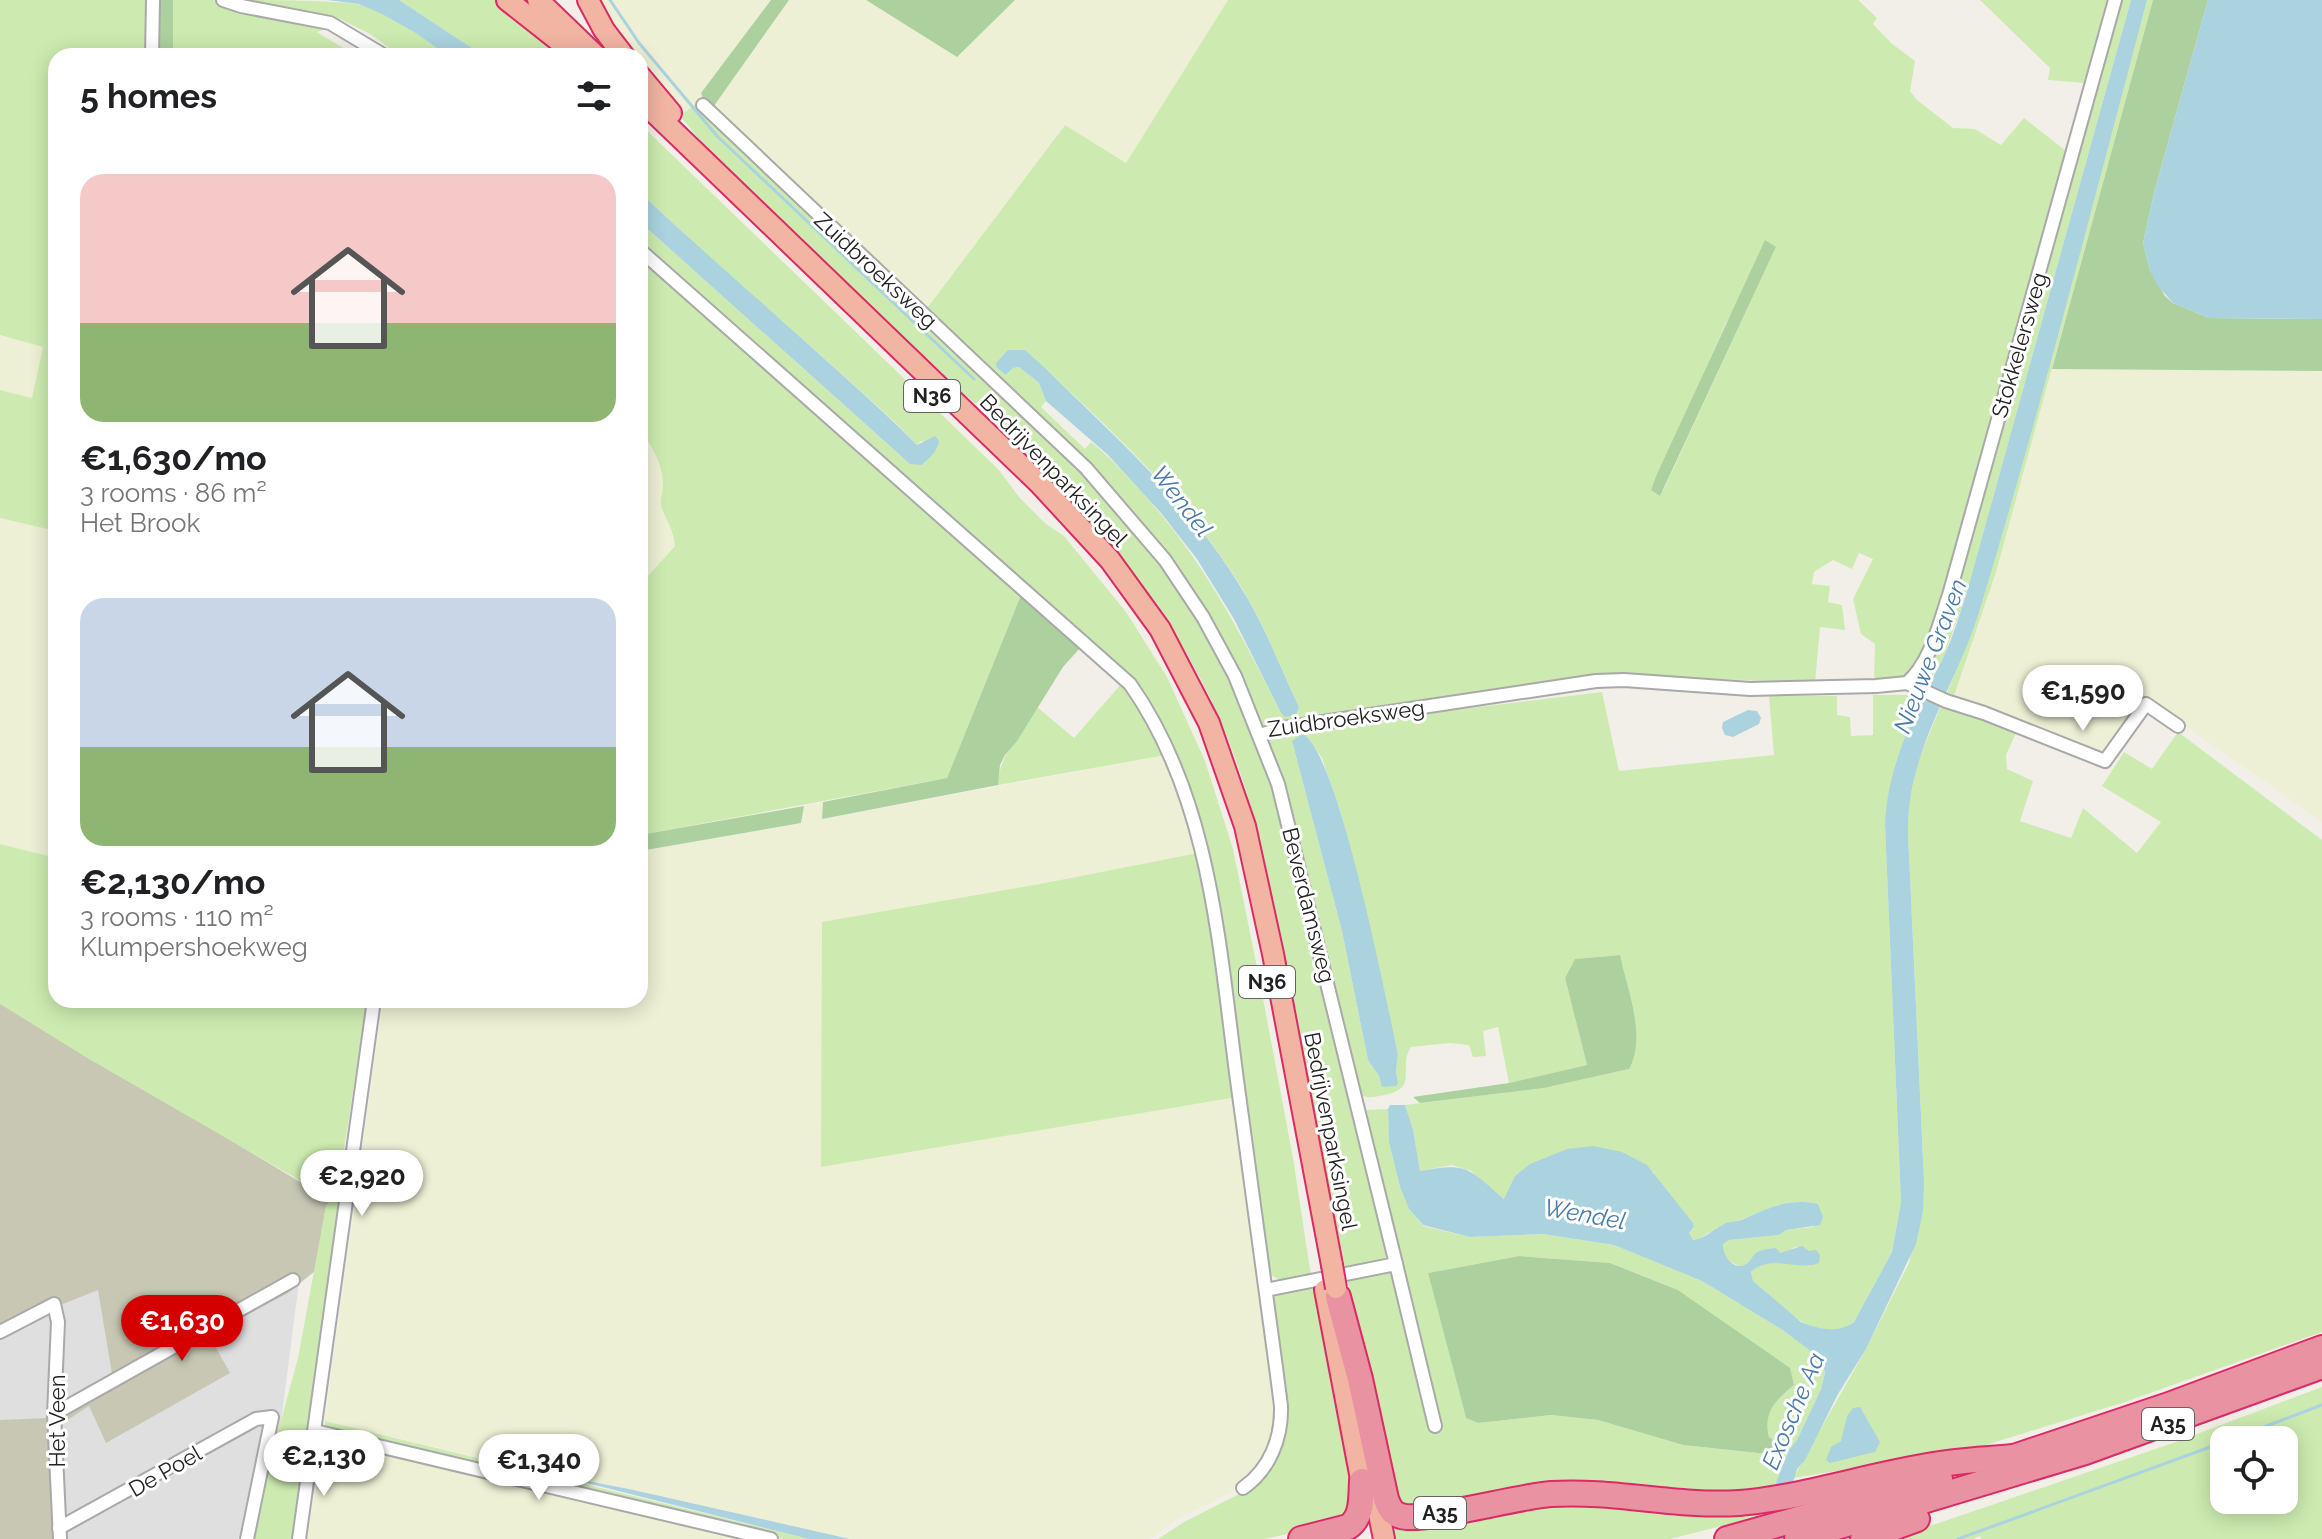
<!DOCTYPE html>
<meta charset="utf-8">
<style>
:root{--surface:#fff;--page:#f2f2f2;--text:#202124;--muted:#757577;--accent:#d40000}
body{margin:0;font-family:Raleway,sans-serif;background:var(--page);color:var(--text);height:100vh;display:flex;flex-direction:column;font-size:30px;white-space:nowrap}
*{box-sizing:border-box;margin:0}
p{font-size:26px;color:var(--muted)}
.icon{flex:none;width:44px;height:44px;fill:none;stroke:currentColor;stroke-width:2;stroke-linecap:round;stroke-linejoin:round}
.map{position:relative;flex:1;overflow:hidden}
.drawer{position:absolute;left:48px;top:48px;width:600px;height:960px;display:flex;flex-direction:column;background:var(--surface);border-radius:24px;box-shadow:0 4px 20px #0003}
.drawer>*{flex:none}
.controls{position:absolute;left:2210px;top:1426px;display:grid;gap:16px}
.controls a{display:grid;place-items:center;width:88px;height:88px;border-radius:16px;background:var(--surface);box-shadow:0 4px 20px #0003;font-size:40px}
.price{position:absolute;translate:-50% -68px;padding:0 18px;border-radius:28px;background:#fff;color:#222;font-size:26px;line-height:52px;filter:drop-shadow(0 2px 4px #0008)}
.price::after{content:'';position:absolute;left:50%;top:48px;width:24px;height:18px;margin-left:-12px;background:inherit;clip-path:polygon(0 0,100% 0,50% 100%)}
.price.current{background:var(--accent);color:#fff}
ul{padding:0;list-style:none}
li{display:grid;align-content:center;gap:16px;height:424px;padding:0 32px}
li span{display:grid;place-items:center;height:248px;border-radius:24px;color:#555}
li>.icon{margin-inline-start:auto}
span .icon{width:144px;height:144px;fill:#fffc;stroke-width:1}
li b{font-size:34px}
h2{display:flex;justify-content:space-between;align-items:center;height:96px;padding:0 32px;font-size:34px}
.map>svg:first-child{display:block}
.residential{fill:#e0dfdf}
.construction{fill:#c7c7b4}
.farmland{fill:#eef0d5}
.grass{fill:#cdebb0;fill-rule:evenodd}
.forest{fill:#add19e}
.water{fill:#aad3df}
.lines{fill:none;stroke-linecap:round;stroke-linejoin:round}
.stream{stroke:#aad3df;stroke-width:3}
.minor-casing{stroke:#a9a9a9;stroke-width:16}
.trunk-casing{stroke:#dc2a67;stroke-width:24}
.motorway-casing{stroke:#dc2a67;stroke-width:28}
.minor{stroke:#fff;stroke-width:12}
.trunk{stroke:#f2b4a3;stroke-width:20}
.motorway{stroke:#e892a2;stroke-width:24}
.trunk-bridge-casing{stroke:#dc2a67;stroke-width:24;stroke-linecap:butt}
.trunk-bridge{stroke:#f2b4a3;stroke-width:20}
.labels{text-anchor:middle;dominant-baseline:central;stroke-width:6;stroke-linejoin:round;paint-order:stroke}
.shield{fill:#fff;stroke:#646464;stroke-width:2}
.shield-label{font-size:20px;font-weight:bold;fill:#222}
.street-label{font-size:22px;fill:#222;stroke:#fff}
.water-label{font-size:24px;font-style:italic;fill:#4a7aab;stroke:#fff}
</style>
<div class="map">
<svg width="2322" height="1539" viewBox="0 0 2322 1539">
<rect width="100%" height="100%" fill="#f2efe9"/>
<polygon class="residential" points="0,1018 309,1204 266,1539 0,1539"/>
<polygon class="construction" points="0,1001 330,1200 326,1207 315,1271 288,1293 209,1335 230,1373 106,1443 89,1406 49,1432 57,1539 0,1539 0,1420 47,1418 112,1374 98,1290 0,1329"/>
<g class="farmland">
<polygon points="592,0 771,0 702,93 705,104 700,100 680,116 640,68 640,56 630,56"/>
<polygon points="789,0 866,0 957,57 1015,0 1228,0 1126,163 1064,125 925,311 711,110"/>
<polygon points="0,335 43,346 32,398 0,390"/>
<polygon points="2052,369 2322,371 2322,822 2144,697 2106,751 2098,753 1954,696 1996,572"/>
<polygon points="640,431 647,438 660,464 663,486 661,505 669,519 675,546 640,585"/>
<polygon points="0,518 56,531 56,858 0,844"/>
<polygon points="1166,755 1198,853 1040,884 821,1167 1237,1097 1280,1408 1265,1461 1238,1489 1177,1519 1149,1539 850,1539 629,1489 551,1474 325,1421 383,1000 640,1000 640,851 801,823 804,806 823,802 823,819"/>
<polygon points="325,1437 760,1539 307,1539"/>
</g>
<g class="grass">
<polygon points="0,0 147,0 147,56 56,56 56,531 0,518 0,390 32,398 43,347 0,335"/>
<polygon points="173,0 213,0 332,27 317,32 356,56 173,56"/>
<path d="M 233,0 C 273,0 317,0 357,4 C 391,11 421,36 448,56 L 401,56 L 370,34 L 340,19 Z"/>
<polygon points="399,0 504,0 568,56 484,56"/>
<path d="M 1228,0 L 1858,0 L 1877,18 L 1873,24 L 1891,43 L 1915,61 L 1910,91 L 1917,100 L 1953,128 L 1975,129 L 2001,145 L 2024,118 L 2066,151 L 1960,539 L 1929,640 L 1915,670 L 1905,678 L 1874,682 L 1875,644 L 1861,634 L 1853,599 L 1873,559 L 1859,553 L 1852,569 L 1833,560 L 1814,572 L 1812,584 L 1830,586 L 1828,602 L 1842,605 L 1845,630 L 1820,627 L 1815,683 L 1646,676 L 1598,676 L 1335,713 L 1263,730 L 1168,560 L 925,311 L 1065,125 L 1126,163 ZM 1776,247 L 1663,491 L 1651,490 L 1726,323 ZM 1025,350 C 1103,422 1184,495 1240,585 C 1263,623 1280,666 1299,707 L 1279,709 C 1237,626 1203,560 1140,490 C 1124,473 1110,457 1091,442 L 1085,449 L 1041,407 L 1046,401 L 1039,383 L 1019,367 L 1013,368 L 1007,375 L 997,368 Z"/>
<polygon points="1980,0 2107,0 2084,83 2048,80 2050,68"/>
<polygon points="2119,0 2131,0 1966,595 1944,656 1927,684 1923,682 1961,575"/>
<polygon points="2147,0 2153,0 1996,572 1954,696 1947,693 1979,612"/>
<path d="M 698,102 L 1084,470 L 1182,588 L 1218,650 L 1280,794 L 1388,1254 L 1382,1262 L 1346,1271 C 1328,1186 1310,1101 1295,1016 C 1276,916 1261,816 1221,722 C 1181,628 1115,545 1043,473 C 1013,443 987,408 951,385 L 705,146 L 680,116 Z"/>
<path d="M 640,124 L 999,470 L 1019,497 L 1046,524 L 1064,536 L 1126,612 L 1167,677 L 1205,761 L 1233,849 L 1259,977 L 1293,1158 L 1311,1276 L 1284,1282 L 1269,1274 L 1212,882 L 1149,706 L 640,245 L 640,222 L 900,455 L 922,465 L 938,446 L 921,441 L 917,445 L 899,426 C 814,347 724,273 640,193 Z"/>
<path d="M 640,256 L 1021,595 L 947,778 L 640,835 L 640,585 L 675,546 C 673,529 668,523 662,509 C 659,502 663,492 663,484 C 663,466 652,444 640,431 Z"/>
<path d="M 1122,683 L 1166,755 L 998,785 C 998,756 1022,732 1037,707 L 1074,738 Z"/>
<path d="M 1602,692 L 1619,771 L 1774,755 L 1769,696 L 1837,696 L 1837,715 L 1850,717 L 1851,736 L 1873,735 L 1873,695 L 1922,695 L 1885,825 L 1901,1202 L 1892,1252 L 1854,1322 C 1820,1350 1776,1302 1753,1281 L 1751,1272 C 1766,1258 1791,1261 1810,1266 L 1809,1251 L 1795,1247 C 1784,1255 1755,1263 1740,1266 C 1729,1262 1722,1257 1722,1244 L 1729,1240 L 1779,1235 L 1786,1230 L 1813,1227 L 1817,1204 C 1788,1197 1768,1209 1743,1219 C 1727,1226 1711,1229 1697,1241 L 1690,1238 L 1689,1233 L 1694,1228 L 1693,1223 L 1655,1178 L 1654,1172 L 1504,1199 L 1471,1171 L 1452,1165 L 1420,1171 L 1413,1129 L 1405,1105 L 1544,1088 L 1629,1069 L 1619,955 L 1575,959 L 1565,978 L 1587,1065 L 1509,1083 L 1498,1027 L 1483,1031 L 1486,1056 L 1473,1057 L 1469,1045 L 1449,1043 L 1411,1047 C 1397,1069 1420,1088 1384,1095 C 1374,1097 1368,1099 1359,1094 L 1296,827 L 1270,748 L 1270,738 L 1290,730 ZM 1292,741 L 1315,748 L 1322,758 L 1339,807 L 1356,870 L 1398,1054 L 1396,1072 L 1398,1083 L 1395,1086 L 1382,1086 L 1379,1076 L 1368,1060 L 1342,931 Z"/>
<polygon points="1942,703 2016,733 2006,755 2007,769 2033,781 2020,821 2071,838 2083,808 2137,853 2161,822 2102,786 2124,752 2152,769 2178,732 2322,840 2322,1332 2125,1402 1976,1448 1793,1478 1866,1349 1909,1263 1924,1181 1907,811 1918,761"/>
<polygon points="0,844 56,858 56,1000 367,1000 337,1195 344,1196 308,1443 275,1443 298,1358 326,1206 332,1199 89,1059 0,1004"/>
<polygon points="1198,853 1237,1097 821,1167 822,922 1040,884"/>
<path d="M 1388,1109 L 1389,1142 L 1400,1187 L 1409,1209 L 1423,1226 L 1470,1237 L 1543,1234 L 1614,1245 L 1702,1281 L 1784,1331 L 1821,1359 L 1825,1373 L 1821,1389 L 1797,1440 L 1789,1450 L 1777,1480 L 1771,1502 L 1769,1539 L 1756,1539 L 1757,1517 L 1670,1539 L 1391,1539 L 1389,1530 L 1395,1525 L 1523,1500 L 1566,1497 L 1663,1506 L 1747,1508 L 1760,1506 L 1763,1492 L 1713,1496 L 1680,1496 L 1593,1486 L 1565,1486 L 1503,1492 L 1466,1504 L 1424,1512 L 1408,1511 L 1394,1503 L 1386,1486 L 1347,1277 L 1385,1271 L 1396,1278 L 1432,1425 L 1437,1425 L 1419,1340 L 1364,1119 L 1367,1110 ZM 1518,1256 L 1610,1263 L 1678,1290 L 1789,1368 L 1794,1385 C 1776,1400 1763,1412 1769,1437 L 1780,1445 L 1776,1455 L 1683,1445 L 1598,1420 L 1551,1415 L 1478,1423 L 1466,1418 L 1428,1273 Z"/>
<polygon points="1312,1282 1357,1498 1340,1523 1264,1539 1158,1539 1184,1522 1247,1490 1280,1446 1272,1302 1280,1290"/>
<path d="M 2322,1387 L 2322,1539 L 1981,1539 L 1980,1536 L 1973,1539 L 1892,1539 L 2173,1443 ZM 2224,1440 L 2284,1440 L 2284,1500 L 2224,1500 Z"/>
<polygon points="325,1421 809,1539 784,1539 328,1430 325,1426"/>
<path d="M 270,1449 C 282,1449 301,1447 306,1460 L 295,1539 L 252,1539 Z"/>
</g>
<g class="forest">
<rect x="159" y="0" width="14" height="56"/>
<polygon points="771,0 789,0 711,110 705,104 701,93"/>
<polygon points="866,0 1015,0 957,57"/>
<polygon points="2153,0 2208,0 2155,189 2143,243 2150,270 2165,296 2173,303 2209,318 2322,319 2322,371 2052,369"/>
<polygon points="1765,240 1776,247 1660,496 1651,490 1657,474"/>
<polygon points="1021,595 1081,647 1063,667 1017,741 1005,755 1000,765 998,785 822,819 823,802 947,778"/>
<polygon points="804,806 801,823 640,851 640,835"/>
<path d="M 1620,955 C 1627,989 1647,1037 1629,1069 L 1544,1088 L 1420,1103 L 1413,1097 L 1509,1083 L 1587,1065 L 1565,978 L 1575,959 Z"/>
<path d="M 1519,1256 L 1610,1263 L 1678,1290 L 1790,1368 L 1794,1385 C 1776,1400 1763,1412 1769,1437 L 1781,1445 L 1776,1455 L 1683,1445 L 1598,1420 L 1551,1415 L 1478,1423 L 1466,1418 L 1428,1273 Z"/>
</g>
<g class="water">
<polygon points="327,0 399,0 484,56 448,56 416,33 382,14 359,4"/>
<path d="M 2131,0 L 2147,0 C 2093,203 2041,408 1980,609 C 1957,685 1906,752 1908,833 L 1924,1181 L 1923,1211 L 1916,1244 L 1866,1349 L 1838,1394 L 1805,1460 L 1797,1469 L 1786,1506 L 1783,1539 L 1769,1539 L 1771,1502 L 1777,1480 L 1789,1450 L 1797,1440 L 1821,1389 L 1825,1373 L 1821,1359 L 1784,1331 L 1702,1281 L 1614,1245 L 1543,1234 L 1470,1237 L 1423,1225 L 1409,1209 L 1400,1187 L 1389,1142 L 1388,1109 L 1390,1105 L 1405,1105 L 1413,1129 L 1420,1171 C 1468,1162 1468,1168 1504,1199 L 1515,1176 L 1530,1164 L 1567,1149 L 1593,1146 L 1622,1152 L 1647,1165 L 1693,1223 L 1694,1227 L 1689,1233 L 1693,1240 C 1705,1239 1715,1228 1726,1223 C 1732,1221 1738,1222 1744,1219 C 1769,1207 1790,1198 1818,1204 L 1823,1217 L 1820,1225 L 1786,1230 L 1779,1235 L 1729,1240 L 1723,1244 C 1722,1256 1735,1273 1748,1263 C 1751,1260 1753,1255 1756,1253 C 1761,1249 1770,1249 1776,1248 L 1780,1253 L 1802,1246 L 1809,1251 L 1816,1250 L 1820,1255 L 1819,1263 C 1797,1272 1771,1253 1751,1272 L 1753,1281 L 1801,1322 C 1817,1329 1839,1334 1854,1322 L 1892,1252 L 1901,1202 L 1885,825 C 1887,765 1916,710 1943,658 C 1953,638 1959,615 1966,595 Z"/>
<polygon points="2208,0 2322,0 2322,319 2209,318 2173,303 2157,285 2150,270 2143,243 2155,189"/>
<path d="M 640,193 C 725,272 814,347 899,427 L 917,445 L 935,436 L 939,441 C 938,451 929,458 922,465 L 910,464 L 640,222 Z"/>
<path d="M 1008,350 L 1025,350 L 1045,368 C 1115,437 1189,502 1240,586 C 1264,624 1280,667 1299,707 L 1296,715 L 1284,717 L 1279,709 L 1234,619 L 1197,559 L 1161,513 L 1108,455 L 1046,401 L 1039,383 L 1019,367 L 1013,368 L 1006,375 L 997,368 L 996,363 Z"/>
<polygon points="1748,710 1757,711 1761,718 1759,724 1733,737 1725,735 1722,728 1723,722"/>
<path d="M 1302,734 C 1338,748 1387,1005 1398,1054 L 1396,1072 L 1398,1083 L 1396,1086 L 1382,1087 L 1379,1076 L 1368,1060 L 1342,931 L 1292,741 Z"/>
<polygon points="1860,1407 1880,1442 1875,1452 1830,1463 1826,1460 1831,1447 1841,1441 1847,1416 1853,1408"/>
<polygon points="551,1474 629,1489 850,1539 809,1539"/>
</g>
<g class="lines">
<g class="stream">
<polyline points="610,0 639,43 717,136 974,379"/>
<polyline points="2229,1440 2322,1405"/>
<polyline points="1958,1539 2224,1442"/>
</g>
<defs>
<g id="minor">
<polyline points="223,0 241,6 330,23 385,56"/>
<polyline points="152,56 153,0"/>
<polyline points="703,105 1086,468 1165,560 1203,617 1235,676 1278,784 1396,1264"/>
<path d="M 640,250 L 1130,684 C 1211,799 1219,946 1237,1080 C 1252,1188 1267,1297 1281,1406 C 1282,1438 1270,1469 1243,1488"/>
<path d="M 1907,683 C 1931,662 1939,624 1949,595 L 2115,0"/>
<polyline points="1260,735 1283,728 1596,681 1624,680 1750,689 1876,686 1907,683 1946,701 1984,713 2105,761 2146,704 2178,726"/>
<polyline points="1266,1290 1396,1264 1435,1426"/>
<polyline points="0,1332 54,1304 58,1322 54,1414 60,1539"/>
<polyline points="54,1414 293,1280"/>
<polyline points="315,1431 771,1539"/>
<polyline points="59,1528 256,1419 272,1417 247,1539"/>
<polyline points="299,1539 374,1000"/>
</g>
<g id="trunk">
<polyline points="507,0 578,56"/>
<polyline points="538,0 596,56"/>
<polyline points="588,0 604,30 624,56"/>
<polyline points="640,76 671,113"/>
<polyline points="640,99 1039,483 1110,560 1160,629 1209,723 1245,826 1273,954 1332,1265"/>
<polyline points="1325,1290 1364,1495"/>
<polyline points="1374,1489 1384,1539"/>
</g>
<g id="motorway">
<path d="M 1338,1297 L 1360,1379 L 1386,1499 C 1389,1507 1392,1514 1401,1516 C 1422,1523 1519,1496 1551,1494 C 1614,1490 1676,1507 1739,1503 C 1810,1497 1877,1472 1948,1463 C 1970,1460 1993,1459 2015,1457"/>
<polyline points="2002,1461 2166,1406 2322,1348"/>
<path d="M 1301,1539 L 1348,1527 C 1363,1517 1361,1498 1362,1481"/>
<polyline points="1727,1539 1940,1479"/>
<polyline points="1797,1539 2085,1452 2322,1366"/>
<polyline points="1863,1539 1917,1519"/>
</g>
</defs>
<use href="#minor" class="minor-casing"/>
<use href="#trunk" class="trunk-casing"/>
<use href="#motorway" class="motorway-casing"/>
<use href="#minor" class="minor"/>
<use href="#trunk" class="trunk"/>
<use href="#motorway" class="motorway"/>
<defs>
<polyline id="trunk-bridge" points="1332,1265 1336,1288"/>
</defs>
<use href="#trunk-bridge" class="trunk-bridge-casing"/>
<use href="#trunk-bridge" class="trunk-bridge"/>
</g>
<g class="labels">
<g class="shield">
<rect x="904" y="380" width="56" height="32" rx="6"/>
<rect x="1239" y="966" width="56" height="32" rx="6"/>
<rect x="2142" y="1408" width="52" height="32" rx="6"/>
<rect x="1414" y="1497" width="52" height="32" rx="6"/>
</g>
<g class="shield-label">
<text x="932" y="396">N36</text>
<text x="1267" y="982">N36</text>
<text x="2168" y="1424">A35</text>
<text x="1440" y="1513">A35</text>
</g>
<g class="street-label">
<text transform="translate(876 270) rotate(43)">Zuidbroeksweg</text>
<text transform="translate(2019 345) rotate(-74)">Stokkelersweg</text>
<text transform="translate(1054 470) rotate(46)">Bedrijvenparksingel</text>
<text transform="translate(1346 718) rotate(-8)">Zuidbroeksweg</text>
<text transform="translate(1309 905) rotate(76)">Beverdamsweg</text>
<text transform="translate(1331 1131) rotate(79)">Bedrijvenparksingel</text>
<text transform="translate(57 1421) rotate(-90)">Het Veen</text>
<text transform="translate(165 1471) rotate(-30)">De Poel</text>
</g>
<g class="water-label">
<text transform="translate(1182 501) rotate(52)">Wendel</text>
<text transform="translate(1930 656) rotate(-69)">Nieuwe Graven</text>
<text transform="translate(1585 1214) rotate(10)">Wendel</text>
<text transform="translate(1793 1411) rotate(-67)">Exosche Aa</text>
</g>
</g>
</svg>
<div class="controls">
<a><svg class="icon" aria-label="locate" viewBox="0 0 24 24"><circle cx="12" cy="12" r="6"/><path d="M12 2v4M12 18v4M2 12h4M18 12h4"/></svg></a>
</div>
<b class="price" style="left:2083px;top:733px">€1,590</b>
<b class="price" style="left:362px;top:1218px">€2,920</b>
<b class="price current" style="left:182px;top:1363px">€1,630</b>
<b class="price" style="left:324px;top:1498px">€2,130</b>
<b class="price" style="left:539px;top:1502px">€1,340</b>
<section class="drawer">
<h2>5 homes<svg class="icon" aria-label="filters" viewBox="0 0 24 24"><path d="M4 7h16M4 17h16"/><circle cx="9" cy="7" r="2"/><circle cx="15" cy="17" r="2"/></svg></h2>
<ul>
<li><span style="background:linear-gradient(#f6c9c9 60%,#8fb573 0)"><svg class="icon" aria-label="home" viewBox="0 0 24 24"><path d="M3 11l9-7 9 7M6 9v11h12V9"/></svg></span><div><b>€1,630/mo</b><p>3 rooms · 86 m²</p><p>Het Brook</p></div></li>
<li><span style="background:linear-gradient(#c9d6e8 60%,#8fb573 0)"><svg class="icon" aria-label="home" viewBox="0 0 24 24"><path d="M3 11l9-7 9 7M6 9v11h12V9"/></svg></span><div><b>€2,130/mo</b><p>3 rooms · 110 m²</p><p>Klumpershoekweg</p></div></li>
</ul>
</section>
</div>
